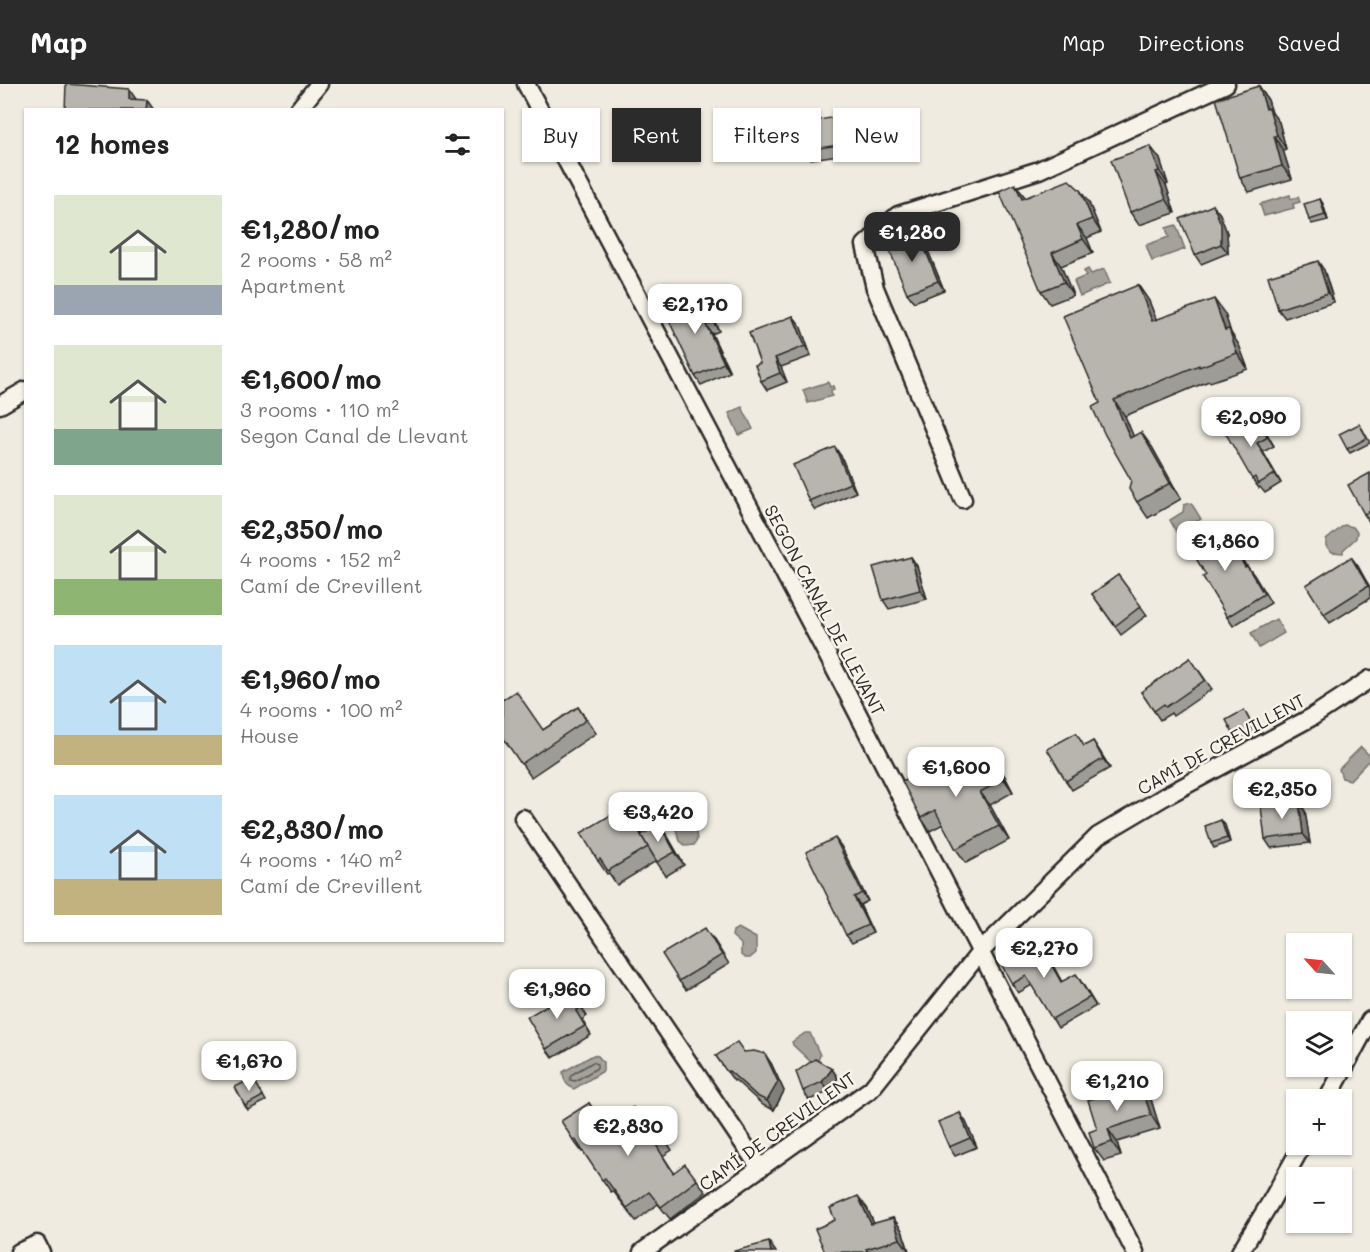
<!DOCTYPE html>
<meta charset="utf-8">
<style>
:root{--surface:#fff;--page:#f6f6f6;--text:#222;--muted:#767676;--accent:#2b2b2b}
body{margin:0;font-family:Mali,sans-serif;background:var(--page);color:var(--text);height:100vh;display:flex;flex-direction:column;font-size:22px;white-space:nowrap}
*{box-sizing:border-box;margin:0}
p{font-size:20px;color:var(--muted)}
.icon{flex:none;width:33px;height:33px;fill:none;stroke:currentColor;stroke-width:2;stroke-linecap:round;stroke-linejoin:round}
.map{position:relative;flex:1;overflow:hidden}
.drawer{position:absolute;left:24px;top:24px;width:480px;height:834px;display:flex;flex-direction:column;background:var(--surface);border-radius:0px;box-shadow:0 2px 4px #0004}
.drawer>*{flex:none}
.top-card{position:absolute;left:522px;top:24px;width:570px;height:54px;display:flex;gap:12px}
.needle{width:39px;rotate:297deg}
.tools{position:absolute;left:1286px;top:849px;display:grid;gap:12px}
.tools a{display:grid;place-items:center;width:66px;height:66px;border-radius:0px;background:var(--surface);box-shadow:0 2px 4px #0004;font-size:30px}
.price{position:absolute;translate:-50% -51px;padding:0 14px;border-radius:12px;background:#fff;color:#222;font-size:20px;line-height:39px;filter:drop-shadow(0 2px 3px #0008)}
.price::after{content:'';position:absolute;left:50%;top:36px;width:18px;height:14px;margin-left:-9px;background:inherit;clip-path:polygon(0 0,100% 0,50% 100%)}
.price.selected{background:var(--accent);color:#fff}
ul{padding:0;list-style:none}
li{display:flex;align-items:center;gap:18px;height:150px;padding:0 30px}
li span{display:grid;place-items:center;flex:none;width:168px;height:120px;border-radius:0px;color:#555}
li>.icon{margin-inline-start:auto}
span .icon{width:72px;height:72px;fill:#fffc;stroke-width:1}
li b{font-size:26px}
h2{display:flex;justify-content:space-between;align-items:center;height:72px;padding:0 30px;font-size:26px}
.tag{padding:0 21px;border-radius:0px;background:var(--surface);box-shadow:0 2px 4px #0004;font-size:21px;line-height:54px}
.tag.selected{background:var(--accent);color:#fff}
header{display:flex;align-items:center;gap:36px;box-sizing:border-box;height:84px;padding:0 30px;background:var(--accent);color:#fff}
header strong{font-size:28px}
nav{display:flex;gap:33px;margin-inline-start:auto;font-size:21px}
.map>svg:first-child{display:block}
.water{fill:#a4a29a;stroke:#74726e;stroke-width:1.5}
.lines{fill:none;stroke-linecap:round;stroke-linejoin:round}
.shore{stroke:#5b5b57;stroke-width:1.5}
.minor-casing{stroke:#2b2b2b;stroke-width:21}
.minor{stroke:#f7f3e8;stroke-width:16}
.wall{fill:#9e9c96;stroke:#2b2b2b;stroke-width:1.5}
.shaded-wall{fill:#817f7a;stroke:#2b2b2b;stroke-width:1.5}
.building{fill:#b8b5ae;stroke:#2b2b2b;stroke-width:1.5}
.labels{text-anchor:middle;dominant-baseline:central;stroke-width:5;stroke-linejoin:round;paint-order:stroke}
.street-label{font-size:18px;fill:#2b2b2b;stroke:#f7f3e8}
</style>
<header>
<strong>Map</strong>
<nav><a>Map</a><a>Directions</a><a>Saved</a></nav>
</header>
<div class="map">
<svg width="1370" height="1168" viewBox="0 0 1370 1168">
<rect width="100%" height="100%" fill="#efebe0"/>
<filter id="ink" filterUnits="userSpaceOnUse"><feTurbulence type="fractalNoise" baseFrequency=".0167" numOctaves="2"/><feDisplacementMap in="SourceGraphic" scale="12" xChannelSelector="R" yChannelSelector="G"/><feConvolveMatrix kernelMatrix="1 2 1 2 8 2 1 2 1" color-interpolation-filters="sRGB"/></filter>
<g filter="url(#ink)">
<g class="water">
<polygon points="1290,111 1291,115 1298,113 1300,118 1293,120 1294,124 1264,132 1260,120"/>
<polygon points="1176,141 1185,165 1152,177 1146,161 1169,153 1166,144"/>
<polygon points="1088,185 1091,190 1104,185 1110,199 1080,212 1074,197 1086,192 1084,187"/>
<polygon points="828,298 830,303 833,302 834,305 831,306 832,312 808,319 803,306"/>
<polygon points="742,323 753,345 739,351 729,329"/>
<polygon points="1190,419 1193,422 1201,435 1177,449 1170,436 1183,428 1184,421"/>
<polygon points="1344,441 1353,443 1357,448 1356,454 1343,466 1343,469 1332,468 1326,462 1326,456"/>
<polygon points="1276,535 1284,549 1259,564 1251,549"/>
<polygon points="1361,663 1370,672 1370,675 1350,696 1342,694 1339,685"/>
<polygon points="680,735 696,748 697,756 694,761 686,762 680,757 674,740 677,736"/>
<polygon points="738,844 756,854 756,869 750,874 745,874 741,871 741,860 732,852 733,847"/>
<polygon points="805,949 810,949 820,971 818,977 812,979 793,961 792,958"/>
<path d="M 593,971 L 598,972 L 603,978 L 603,987 L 574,1005 C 566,1001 564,997 563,988 Z"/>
<polygon points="633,1023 636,1026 641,1027 639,1032 615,1053 606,1040"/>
</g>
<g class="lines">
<polygon class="shore" points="593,978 597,980 597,984 575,997 570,996 571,991"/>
<defs>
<g id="minor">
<polyline points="526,0 841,597 1135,1168"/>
<polyline points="298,26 319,0"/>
<polyline points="0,321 26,306"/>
<polyline points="963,415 875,204 865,161 898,131 1039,86 1226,0"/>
<polyline points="523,734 760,1084"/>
<polyline points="1327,1016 1370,936"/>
<polyline points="19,1168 37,1160 41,1168"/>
<polyline points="642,1168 871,1005 981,867 1098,752 1164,713 1312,633 1370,595"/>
<polyline points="1240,1168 1270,1119 1303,1060"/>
</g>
</defs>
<use href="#minor" class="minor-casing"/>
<use href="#minor" class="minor"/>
</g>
<g class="wall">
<polygon points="1259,2 1268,16 1272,29 1279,38 1286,65 1283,66 1292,95 1249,108 1240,94"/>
<polygon points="836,33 841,40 857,38 863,47 866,67 811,75 805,66"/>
<polygon points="1150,62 1160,75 1168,100 1166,101 1175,129 1139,141 1130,128"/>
<polygon points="1025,114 1089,119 1101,148 1087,154 1093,169 1061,182 1073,211 1050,220 1041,207"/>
<polygon points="1320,115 1323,120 1328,136 1312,140 1309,136"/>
<polygon points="1213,121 1220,130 1227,149 1228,169 1201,180 1195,171"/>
<polygon points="918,148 924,157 944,206 914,218 907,209"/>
<polygon points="1324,186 1334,218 1285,234 1278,225"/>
<polygon points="1138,201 1149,217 1156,235 1225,230 1231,249 1239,261 1248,285 1210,298 1209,297 1125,332 1133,352 1152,363 1181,415 1148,434 1137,418 1131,396 1100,319"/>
<polygon points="701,211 707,220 719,247 712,250 730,288 701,301 695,292"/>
<polygon points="793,232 800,241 811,272 781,283 787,298 767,306 761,297 760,279"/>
<polygon points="1254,330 1274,362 1263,368 1281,399 1265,409 1260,403 1259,404 1252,395"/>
<polygon points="1362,344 1370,359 1350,369 1347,365"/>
<polygon points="841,372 856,408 815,426 809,417"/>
<polygon points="1370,389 1370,439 1364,430"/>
<polygon points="1221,442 1246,483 1247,482 1254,491 1271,519 1233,542 1227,533 1206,491"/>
<polygon points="911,473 917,482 927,515 889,525 883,516"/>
<polygon points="1351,473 1370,503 1370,514 1330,539 1324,530"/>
<polygon points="1118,491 1147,531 1121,551 1092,510"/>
<polygon points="1190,574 1212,605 1173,632 1171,629 1160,636 1141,608"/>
<polygon points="578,623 596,649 531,693 502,652 543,646"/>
<polygon points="1244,626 1256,647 1239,658 1235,653"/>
<polygon points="1093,657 1110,684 1072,706 1066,697 1085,662"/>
<polygon points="939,678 941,682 971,688 1003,689 1013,708 990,721 1009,756 966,779 956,765 943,740 930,747 921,734"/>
<polygon points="1299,718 1305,727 1310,759 1271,764 1265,755"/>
<polygon points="619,736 638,744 642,750 668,753 684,781 666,792 656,777 617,801 609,789 607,790 598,777"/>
<polygon points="1221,736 1225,741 1230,758 1214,764 1211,759"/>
<polygon points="841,762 868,817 860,821 873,849 852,859 846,851"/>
<polygon points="712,853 729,880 686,906 679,897"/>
<polygon points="1037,855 1043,864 1062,898 1082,899 1096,922 1058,944 1032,901 1018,909 1012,900"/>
<polygon points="577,916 587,932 582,936 591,951 553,974 546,965"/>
<polygon points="744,968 771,979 784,1007 774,1026 763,1021 735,996 734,997 716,972"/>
<polygon points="832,985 838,994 829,1008 809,1016 803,1007"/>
<polygon points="253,994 266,1017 248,1026 245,1022"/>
<polygon points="1140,999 1150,1012 1160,1045 1117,1058 1121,1072 1104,1077 1094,1064 1097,1045"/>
<polygon points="589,1019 609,1049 642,1034 648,1030 672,1066 663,1072 674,1089 697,1096 706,1108 670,1135 658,1120 636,1137 613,1107 611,1108 583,1067 582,1068 573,1056"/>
<polygon points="960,1029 966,1038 977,1063 955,1072 949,1063"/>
<polygon points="867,1124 874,1140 893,1134 902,1146 909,1167 825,1168"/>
</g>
<g class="shaded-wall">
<polygon points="1259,2 1268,16 1272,29 1279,38 1286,65 1277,51 1266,25"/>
<polygon points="129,5 138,18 129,15"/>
<polygon points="147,16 154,26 146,26"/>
<polygon points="857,38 863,47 866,67 860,58"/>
<polygon points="1274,52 1283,66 1292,95 1282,82"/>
<polygon points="1150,62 1160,75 1168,100 1159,87"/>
<polygon points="1156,88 1166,101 1175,129 1166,115"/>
<polygon points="1015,100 1025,113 1032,129 1022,115"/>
<polygon points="1080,106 1089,119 1101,148 1092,135"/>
<polygon points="1320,115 1323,120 1328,136 1325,131"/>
<polygon points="1213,121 1220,130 1227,149 1228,169 1221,160"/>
<polygon points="1077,141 1087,154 1093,169 1083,155"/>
<polygon points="918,148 924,157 944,206 938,197"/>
<polygon points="1052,169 1061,182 1073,211 1064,198"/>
<polygon points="1318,177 1324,186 1334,218 1328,209"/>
<polygon points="1138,201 1149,217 1163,252 1152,237"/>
<polygon points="701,211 707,220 719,247 713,238"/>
<polygon points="1214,215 1225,230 1231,249 1239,261 1248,285 1237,269 1225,246"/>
<polygon points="793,232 800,241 811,272 805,262"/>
<polygon points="706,241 712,250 730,288 724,279"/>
<polygon points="775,274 781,283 787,298 780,289"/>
<polygon points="1114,316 1125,332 1141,370 1130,354"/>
<polygon points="1254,330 1261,339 1274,362 1268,353"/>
<polygon points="1141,348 1152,363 1181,415 1170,399"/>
<polygon points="1257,359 1263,368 1281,399 1275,390"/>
<polygon points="835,363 841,372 856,408 850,399"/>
<polygon points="1221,442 1228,451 1252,492 1245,483"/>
<polygon points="911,473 917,482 927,515 920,506"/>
<polygon points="1351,473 1358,482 1370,504"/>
<polygon points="1093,657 1099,666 1110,684 1103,675"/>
<polygon points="960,672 969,686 978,702 969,689"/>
<polygon points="993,676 1003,689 1013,708 1004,695"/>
<polygon points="980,708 990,721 1009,756 999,742"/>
<polygon points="1299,718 1305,727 1310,759 1303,750"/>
<polygon points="629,730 638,744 657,777 648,763"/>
<polygon points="1221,736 1225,741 1230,758 1227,754"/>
<polygon points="659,740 668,753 684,781 675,768"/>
<polygon points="835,754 841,762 868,817 862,809"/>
<polygon points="854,813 860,821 873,849 868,841"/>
<polygon points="1037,855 1043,864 1067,907 1061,898"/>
<polygon points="1076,890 1082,899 1096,922 1090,913"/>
<polygon points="765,970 771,979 784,1007 774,1026 767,1017"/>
<polygon points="832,985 838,994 829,1008 822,998"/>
<polygon points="1140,999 1150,1012 1160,1045 1151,1031"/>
<polygon points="960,1029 966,1038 977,1063 970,1054"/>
<polygon points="1108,1045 1117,1058 1121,1072 1112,1058"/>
<polygon points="858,1112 867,1124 880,1153 871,1140"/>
<polygon points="893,1134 902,1146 909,1167 900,1155"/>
<polygon points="769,1158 776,1168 771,1168"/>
</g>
<g class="building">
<polygon points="66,0 129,5 129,15 147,16 146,26 65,26"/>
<polygon points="1259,2 1266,25 1269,24 1277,51 1274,52 1282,82 1240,94 1216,15"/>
<polygon points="836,33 837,41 857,38 860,58 805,66 801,39"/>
<polygon points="1150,62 1159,87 1156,88 1166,115 1130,128 1111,76"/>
<polygon points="1069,96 1080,106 1092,135 1077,141 1083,155 1052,169 1064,198 1041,207 999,107 1015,100 1022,115"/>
<polygon points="1320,115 1325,131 1309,136 1304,120"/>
<polygon points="1213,121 1221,140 1221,160 1195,171 1180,135"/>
<polygon points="918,148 938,197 907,209 887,160"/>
<polygon points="1318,177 1328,209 1278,225 1268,192"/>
<polygon points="1138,201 1152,237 1214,215 1225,246 1229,245 1237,269 1199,283 1199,281 1114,316 1130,354 1141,348 1170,399 1137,418 1129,405 1131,396 1105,351 1092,323 1100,319 1063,232"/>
<polygon points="701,211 713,238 706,241 724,279 695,292 665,228"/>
<polygon points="793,232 805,262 775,274 780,289 761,297 755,281 760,279 749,249"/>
<polygon points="1254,330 1268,353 1257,359 1275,390 1258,400 1255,393 1252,395 1225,348"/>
<polygon points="1359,340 1367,354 1347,365 1339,350"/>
<polygon points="835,363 850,399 809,417 793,381"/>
<polygon points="1370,389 1370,427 1364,430 1348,401"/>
<polygon points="1221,442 1245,483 1247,482 1264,510 1227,533 1203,493 1206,491 1188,461"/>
<polygon points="911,473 920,506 883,516 873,483"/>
<polygon points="1351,473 1368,502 1324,530 1306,501"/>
<polygon points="1118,491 1141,522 1115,542 1092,510"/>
<polygon points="1190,574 1205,596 1166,623 1164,620 1154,627 1141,608"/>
<polygon points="516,607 543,646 578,623 586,636 521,680 502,652 502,616"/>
<polygon points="1244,626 1253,643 1235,653 1226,636"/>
<polygon points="1076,649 1084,662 1093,657 1103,675 1066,697 1047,665"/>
<polygon points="960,672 969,689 993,676 1004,695 980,708 999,742 956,765 935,726 921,734 902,697 939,678 941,682"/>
<polygon points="1299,718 1303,750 1265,755 1261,723"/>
<polygon points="614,729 619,736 629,730 648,763 608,787 600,775 598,777 581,749"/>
<polygon points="1221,736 1227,754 1211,759 1205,742"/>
<polygon points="659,740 675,768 657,778 641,751"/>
<polygon points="835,754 862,809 854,813 868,841 846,851 806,768"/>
<polygon points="705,844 722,871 679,897 662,870"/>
<polygon points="1037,855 1061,898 1076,890 1090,913 1052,935 1026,892 1012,900 999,876"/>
<polygon points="571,907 581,923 576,927 585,942 546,965 527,933"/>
<polygon points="737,958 744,968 754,967 765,970 778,998 767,1017 757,1012 729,987 727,988 716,972"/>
<polygon points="815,975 832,985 822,998 803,1007 796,988"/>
<polygon points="253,994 263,1012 245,1022 235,1003"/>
<polygon points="1140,999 1151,1031 1108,1045 1112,1058 1094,1064 1089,1048 1097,1045 1088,1016"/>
<polygon points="589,1019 609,1050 640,1031 642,1035 648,1030 664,1053 655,1059 673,1089 685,1080 697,1096 661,1123 649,1108 627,1124 605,1094 602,1096 575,1055 573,1056 561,1037"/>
<polygon points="960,1029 970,1054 949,1063 938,1038"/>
<polygon points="858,1112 871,1140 893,1134 900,1155 866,1165 868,1168 825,1168 815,1145 835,1136 830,1124"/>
<polygon points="769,1158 771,1168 734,1168 734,1167"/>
</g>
</g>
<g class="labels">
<g class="street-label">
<text transform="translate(825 526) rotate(62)">SEGON CANAL DE LLEVANT</text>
<text transform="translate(1221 660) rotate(-29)">CAMÍ DE CREVILLENT</text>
<text transform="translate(777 1047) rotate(-36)">CAMÍ DE CREVILLENT</text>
</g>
</g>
</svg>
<div class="tools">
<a><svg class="needle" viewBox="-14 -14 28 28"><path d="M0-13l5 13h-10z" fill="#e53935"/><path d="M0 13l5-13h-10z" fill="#767676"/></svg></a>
<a><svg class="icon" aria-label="layers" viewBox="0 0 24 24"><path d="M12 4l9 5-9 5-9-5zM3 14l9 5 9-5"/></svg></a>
<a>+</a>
<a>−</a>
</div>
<b class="price selected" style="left:912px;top:179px">€1,280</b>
<b class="price" style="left:695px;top:251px">€2,170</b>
<b class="price" style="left:1251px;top:364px">€2,090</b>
<b class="price" style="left:1225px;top:488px">€1,860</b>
<b class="price" style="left:956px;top:714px">€1,600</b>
<b class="price" style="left:1282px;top:736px">€2,350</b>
<b class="price" style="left:658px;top:759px">€3,420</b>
<b class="price" style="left:1044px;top:895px">€2,270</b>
<b class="price" style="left:557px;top:936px">€1,960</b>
<b class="price" style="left:249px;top:1008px">€1,670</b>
<b class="price" style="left:1117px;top:1028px">€1,210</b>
<b class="price" style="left:628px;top:1073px">€2,830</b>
<div class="top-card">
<a class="tag">Buy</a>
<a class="tag selected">Rent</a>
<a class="tag">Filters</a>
<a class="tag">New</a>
</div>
<section class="drawer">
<h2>12 homes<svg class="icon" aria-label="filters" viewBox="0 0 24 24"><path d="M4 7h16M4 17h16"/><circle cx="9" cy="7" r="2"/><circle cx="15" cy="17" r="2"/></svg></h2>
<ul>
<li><span style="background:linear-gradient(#dfe7d0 75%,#9aa5b1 0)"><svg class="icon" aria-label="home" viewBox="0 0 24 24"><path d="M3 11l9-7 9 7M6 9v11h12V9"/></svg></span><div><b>€1,280/mo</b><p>2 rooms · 58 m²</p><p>Apartment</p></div></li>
<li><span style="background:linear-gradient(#dfe7d0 70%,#7fa58c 0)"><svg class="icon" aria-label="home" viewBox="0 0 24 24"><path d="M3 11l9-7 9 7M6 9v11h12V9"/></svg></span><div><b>€1,600/mo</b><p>3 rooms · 110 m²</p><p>Segon Canal de Llevant</p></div></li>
<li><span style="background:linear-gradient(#dfe7d0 70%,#8fb573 0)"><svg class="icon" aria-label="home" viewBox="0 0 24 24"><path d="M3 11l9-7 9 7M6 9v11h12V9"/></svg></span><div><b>€2,350/mo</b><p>4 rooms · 152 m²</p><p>Camí de Crevillent</p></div></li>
<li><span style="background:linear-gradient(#bfe0f5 75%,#c2b280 0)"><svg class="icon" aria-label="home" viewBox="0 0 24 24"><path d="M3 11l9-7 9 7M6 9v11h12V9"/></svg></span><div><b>€1,960/mo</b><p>4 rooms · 100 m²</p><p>House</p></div></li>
<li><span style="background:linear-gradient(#bfe0f5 70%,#c2b280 0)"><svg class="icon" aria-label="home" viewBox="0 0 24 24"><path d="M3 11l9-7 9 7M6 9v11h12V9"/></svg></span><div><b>€2,830/mo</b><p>4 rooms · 140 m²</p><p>Camí de Crevillent</p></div></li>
</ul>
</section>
</div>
